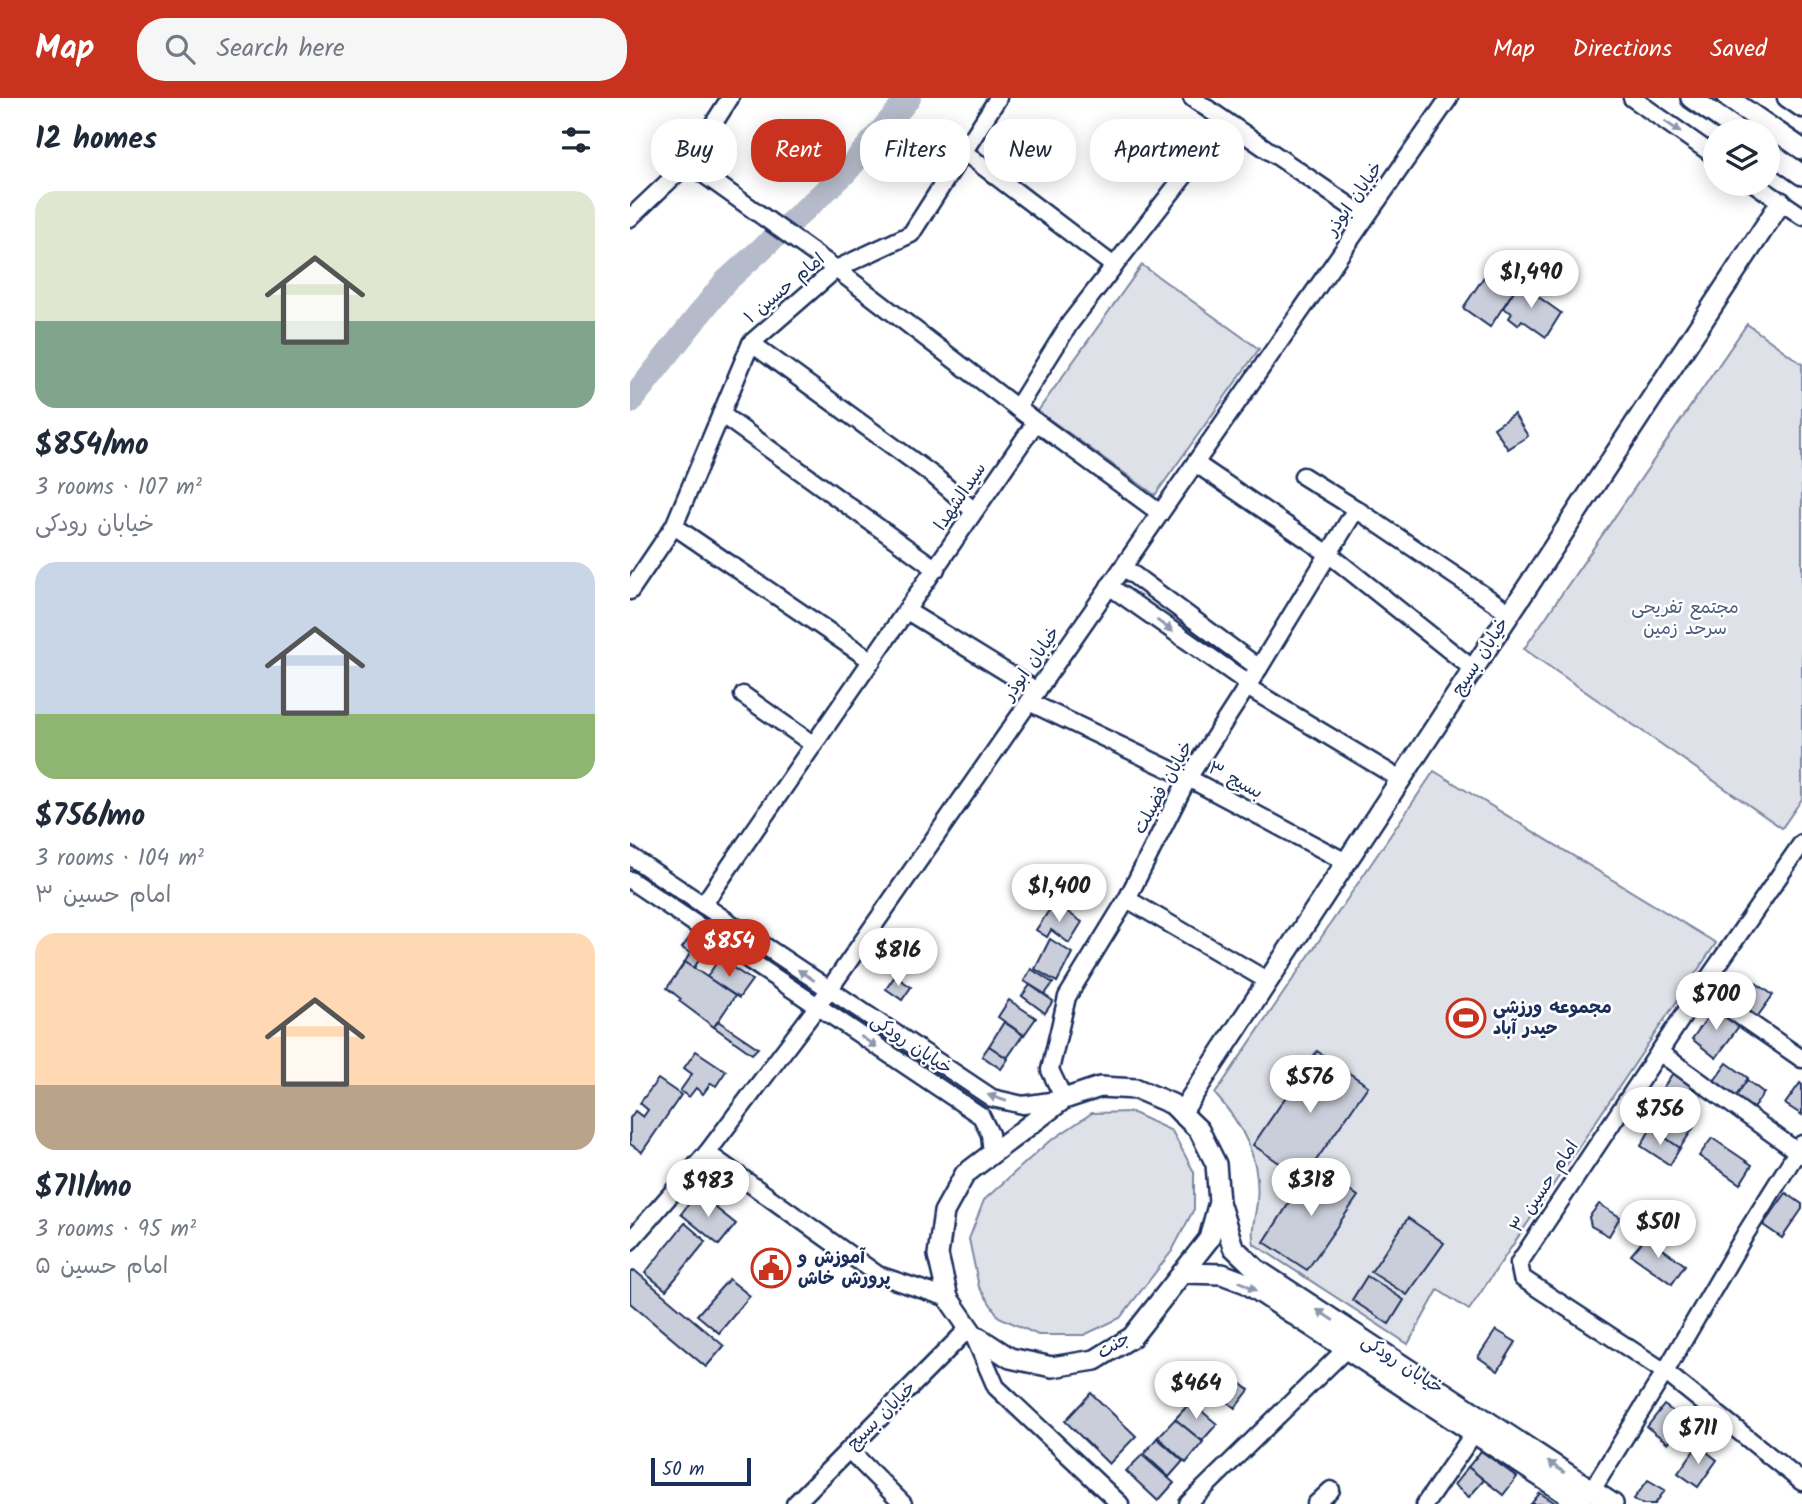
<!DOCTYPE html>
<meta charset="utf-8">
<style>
:root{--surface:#fff;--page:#f6f6f7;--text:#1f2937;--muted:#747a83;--accent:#c8321e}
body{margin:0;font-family:Kalam,"Playpen Sans Arabic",sans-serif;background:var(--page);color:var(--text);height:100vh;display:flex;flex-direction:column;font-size:26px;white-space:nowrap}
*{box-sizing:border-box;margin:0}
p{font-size:23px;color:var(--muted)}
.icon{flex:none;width:38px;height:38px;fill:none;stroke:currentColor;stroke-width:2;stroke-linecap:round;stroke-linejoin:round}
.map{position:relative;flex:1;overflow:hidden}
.details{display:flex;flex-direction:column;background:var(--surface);width:630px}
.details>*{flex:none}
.hud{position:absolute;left:21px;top:21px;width:665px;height:63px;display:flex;gap:14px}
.tools{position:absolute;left:1073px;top:21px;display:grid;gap:14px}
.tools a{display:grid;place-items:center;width:77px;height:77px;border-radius:50%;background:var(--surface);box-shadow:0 4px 18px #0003;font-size:35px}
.scale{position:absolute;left:21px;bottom:18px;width:100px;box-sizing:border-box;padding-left:7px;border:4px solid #1b2f5e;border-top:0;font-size:19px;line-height:24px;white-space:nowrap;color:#1b2f5e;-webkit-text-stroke:5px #fff;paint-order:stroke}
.price{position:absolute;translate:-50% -60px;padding:0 16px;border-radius:24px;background:#fff;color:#222;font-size:23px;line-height:46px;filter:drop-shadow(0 2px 4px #0008)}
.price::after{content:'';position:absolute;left:50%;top:42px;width:21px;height:16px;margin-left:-10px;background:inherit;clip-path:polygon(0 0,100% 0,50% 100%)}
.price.selected{background:var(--accent);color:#fff}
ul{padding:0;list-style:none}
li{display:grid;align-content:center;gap:14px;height:371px;padding:0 35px}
li span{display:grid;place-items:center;height:217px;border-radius:21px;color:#555}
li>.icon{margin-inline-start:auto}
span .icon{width:126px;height:126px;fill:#fffc;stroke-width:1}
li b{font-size:30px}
h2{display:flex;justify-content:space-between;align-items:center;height:84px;padding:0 35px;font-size:30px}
.pill{padding:0 24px;border-radius:28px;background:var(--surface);box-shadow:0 4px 18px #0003;font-size:24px;line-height:63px}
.pill.selected{background:var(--accent);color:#fff}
header{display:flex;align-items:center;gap:42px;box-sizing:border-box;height:98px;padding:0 35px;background:var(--accent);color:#fff}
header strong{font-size:33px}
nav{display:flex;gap:38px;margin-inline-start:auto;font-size:24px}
.search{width:490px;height:63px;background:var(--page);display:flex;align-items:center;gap:18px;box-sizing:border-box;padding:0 24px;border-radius:28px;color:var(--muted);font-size:26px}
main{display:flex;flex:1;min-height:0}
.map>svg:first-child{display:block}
.green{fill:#dee1e7;stroke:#7c88a2;stroke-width:2}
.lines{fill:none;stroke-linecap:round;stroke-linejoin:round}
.river{stroke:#b5bbca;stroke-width:24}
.building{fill:#caceda;stroke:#1b2f5e;stroke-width:2}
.minor-casing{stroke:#1b2f5e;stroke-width:21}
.major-casing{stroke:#1b2f5e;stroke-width:24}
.minor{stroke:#fff;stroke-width:16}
.major{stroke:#fff;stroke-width:19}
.oneway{fill:#8d97ae}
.labels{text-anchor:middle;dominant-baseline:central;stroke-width:5;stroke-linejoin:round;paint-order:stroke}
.street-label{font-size:18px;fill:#1b2f5e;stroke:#fff}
.park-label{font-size:18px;fill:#4c5c80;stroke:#fff}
.poi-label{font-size:18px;font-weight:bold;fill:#1b2f5e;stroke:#fff;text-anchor:start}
</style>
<header>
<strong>Map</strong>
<div class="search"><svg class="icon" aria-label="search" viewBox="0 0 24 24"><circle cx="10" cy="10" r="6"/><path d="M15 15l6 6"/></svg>Search here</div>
<nav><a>Map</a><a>Directions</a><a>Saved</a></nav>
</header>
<main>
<section class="details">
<h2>12 homes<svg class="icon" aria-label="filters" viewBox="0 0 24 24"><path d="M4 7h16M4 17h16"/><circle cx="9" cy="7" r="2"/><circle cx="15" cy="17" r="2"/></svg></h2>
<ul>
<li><span style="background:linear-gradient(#dfe7d0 60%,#7fa58c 0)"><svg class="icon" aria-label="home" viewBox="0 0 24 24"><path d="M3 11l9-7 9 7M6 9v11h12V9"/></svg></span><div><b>$854/mo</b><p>3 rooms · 107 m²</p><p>خیابان رودکی</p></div></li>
<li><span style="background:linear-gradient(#c9d6e8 70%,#8fb573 0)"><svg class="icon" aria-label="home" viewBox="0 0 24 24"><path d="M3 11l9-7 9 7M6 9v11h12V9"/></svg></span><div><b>$756/mo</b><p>3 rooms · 104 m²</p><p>امام حسین ۳</p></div></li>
<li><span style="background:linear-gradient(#ffd9b3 70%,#b9a48a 0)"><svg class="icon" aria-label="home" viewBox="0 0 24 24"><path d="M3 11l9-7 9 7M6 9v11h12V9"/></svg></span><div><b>$711/mo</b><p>3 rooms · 95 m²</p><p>امام حسین ۵</p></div></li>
</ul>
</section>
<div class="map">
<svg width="1172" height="1406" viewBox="0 0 1172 1406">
<rect width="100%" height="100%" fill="#fff"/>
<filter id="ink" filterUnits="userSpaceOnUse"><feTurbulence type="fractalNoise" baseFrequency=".0143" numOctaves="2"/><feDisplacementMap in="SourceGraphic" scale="14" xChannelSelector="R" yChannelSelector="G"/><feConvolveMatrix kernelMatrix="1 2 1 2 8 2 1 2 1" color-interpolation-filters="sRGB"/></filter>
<g filter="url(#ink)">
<g class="green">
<polygon points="512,167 629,251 525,397 408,313"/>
<polygon points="1117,226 1172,266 1172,701 1152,730 894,551"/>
<path d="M 804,673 L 1086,845 L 839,1212 L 808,1192 L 778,1246 L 624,1146 C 620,1132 626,1118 627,1103 C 631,1061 613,1027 585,996 Z"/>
<polygon points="501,1014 542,1033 564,1074 564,1111 542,1153 490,1220 454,1237 408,1237 369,1219 349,1189 339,1141 354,1102 416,1046 462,1015"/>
</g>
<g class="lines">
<polyline class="river" points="0,304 94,185 215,75 279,0"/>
</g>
<g class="building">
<polygon points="862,167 889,185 860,229 833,210"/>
<polygon points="889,185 931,215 916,239 892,222 888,227 879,220 882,215 873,210"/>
<polygon points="884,316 898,338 878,351 864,330"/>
<polygon points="424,805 452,824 439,845 421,832 417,839 406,832"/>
<polygon points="60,839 76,851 64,870 55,864 60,855 52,850"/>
<polygon points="420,841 442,855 427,884 405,871"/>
<polygon points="89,861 122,882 109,900 77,879"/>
<polygon points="55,864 105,898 84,929 49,903 51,901 37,890"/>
<polygon points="401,871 423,885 415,896 394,883"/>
<polygon points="1113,876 1143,897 1127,919 1097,897"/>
<polygon points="265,878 281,889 272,902 256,891"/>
<polygon points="400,887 423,903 415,915 392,898"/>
<polygon points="379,902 406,920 394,937 368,919"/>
<polygon points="1085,909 1109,928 1086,960 1062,941"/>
<polygon points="88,923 128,950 122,956 84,929"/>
<polygon points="374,924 393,937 377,960 359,948"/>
<polygon points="359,948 378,961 371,971 352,958"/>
<polygon points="66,953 96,973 86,988 81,985 73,996 66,990 59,999 50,993 62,976 54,970"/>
<polygon points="687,953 738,988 673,1081 623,1047"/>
<polygon points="1097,965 1118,980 1105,1000 1084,983"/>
<polygon points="1043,975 1064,990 1046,1017 1024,1003"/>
<polygon points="28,981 51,997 12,1054 0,1046 0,1020 5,1013 13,1019 18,1012 10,1005"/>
<polygon points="1117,982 1134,995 1121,1013 1105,1000"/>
<polygon points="1170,985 1172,987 1172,1017 1155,1006"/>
<polygon points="1036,1010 1064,1029 1050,1050 1021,1030"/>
<polygon points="1021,1030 1050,1050 1040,1067 1011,1048"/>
<polygon points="1082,1040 1122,1067 1110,1086 1069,1058"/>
<polygon points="683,1068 728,1098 677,1172 634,1144"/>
<polygon points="67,1095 106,1126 89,1147 51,1116"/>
<polygon points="1156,1095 1172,1106 1172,1111 1152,1140 1133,1127"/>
<polygon points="969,1106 990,1119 979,1138 961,1128 959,1119"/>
<polygon points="778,1120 814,1145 777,1197 741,1174"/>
<polygon points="55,1125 76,1143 36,1192 15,1175"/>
<polygon points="1016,1139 1055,1167 1042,1186 1001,1157"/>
<polygon points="4,1172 94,1248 76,1269 0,1205 0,1176"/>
<polygon points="737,1178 774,1202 759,1226 722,1202"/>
<polygon points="99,1181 120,1198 89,1235 67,1217"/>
<polygon points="866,1232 886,1244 868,1273 848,1259"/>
<polygon points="591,1269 619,1292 605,1310 577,1288"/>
<polygon points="461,1295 506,1338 479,1366 435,1323"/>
<polygon points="561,1304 587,1326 572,1343 545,1321"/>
<polygon points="1034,1307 1055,1322 1038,1345 1017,1329"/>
<polygon points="545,1321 573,1344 556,1365 528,1339"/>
<polygon points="527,1340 553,1363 539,1379 514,1356"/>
<polygon points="1068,1347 1087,1362 1068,1389 1048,1375"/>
<polygon points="851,1353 887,1379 873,1397 838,1369"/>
<polygon points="512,1357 544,1385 528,1403 496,1373"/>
<polygon points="838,1369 854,1382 839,1399 824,1387"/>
<polygon points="1018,1382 1035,1392 1025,1406 1012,1406 1004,1401"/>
<polygon points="910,1395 927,1406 901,1406"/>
</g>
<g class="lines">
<defs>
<g id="minor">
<polyline points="562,0 736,119"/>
<polyline points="1002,0 1085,58"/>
<polyline points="1156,0 1172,11"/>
<polyline points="334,54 484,168"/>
<polyline points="58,65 206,171 387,310"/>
<polyline points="1125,86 1172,118"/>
<polyline points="0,120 58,65 100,0"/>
<polyline points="121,245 304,378 344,413"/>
<polyline points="91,316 306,471"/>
<polyline points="406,324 530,415"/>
<polyline points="565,365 700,457 843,571"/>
<polyline points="673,378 726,411 880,515"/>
<polyline points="44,428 242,563"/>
<polyline points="493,469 629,570"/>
<polyline points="479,488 619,586"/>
<polyline points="0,493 44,428 121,245 206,171 281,136 368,0"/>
<polyline points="277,513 407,593"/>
<polyline points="617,589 770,681"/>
<polyline points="113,597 184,647"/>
<polyline points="399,604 558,680 716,764"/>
<polyline points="1172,745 1071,891 889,1165 892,1180 1035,1274 1172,1384"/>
<polyline points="0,758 362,1000 393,1007 434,1001 420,972 437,899 497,801 558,680 629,570 726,411"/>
<polyline points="0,782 351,1018 360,1036 362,1056"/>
<polyline points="497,801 638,883"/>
<polyline points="73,807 406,324 387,310 440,225 596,24"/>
<polyline points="1071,891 1172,961"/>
<polyline points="1029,954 1172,1057"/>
<polyline points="77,1055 248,1177 318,1200"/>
<polyline points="0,1143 77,1055 187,909 819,0"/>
<polyline points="343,1236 366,1289 490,1406"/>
<polyline points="219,1352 273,1406"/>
<polyline points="962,1392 1035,1274 1116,1135 1172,1046"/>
<polyline points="165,1406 339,1230"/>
<polyline points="558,1406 716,1251"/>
<polyline points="686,1406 701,1392"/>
<polyline points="795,1406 844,1335"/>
</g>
<g id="major">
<polyline points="1061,0 1109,33"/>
<polyline points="1098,0 1172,51"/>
<polyline points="1138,53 1172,77"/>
<polygon points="470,989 507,991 542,1006 569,1032 586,1066 589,1104 579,1141 502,1239 465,1262 422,1269 380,1260 343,1236 318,1200 308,1157 314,1114 335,1076 434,1001"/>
<polyline points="551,1015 1151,104"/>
<polyline points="589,1104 603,1149 626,1171 983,1406"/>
<polyline points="552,1175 592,1176 616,1185 952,1406"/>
</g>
</defs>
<use href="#minor" class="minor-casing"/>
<use href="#major" class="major-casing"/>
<use href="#minor" class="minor"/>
<use href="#major" class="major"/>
</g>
<defs><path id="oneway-solid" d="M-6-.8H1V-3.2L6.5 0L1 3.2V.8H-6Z" transform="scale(1.75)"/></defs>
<g class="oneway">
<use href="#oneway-solid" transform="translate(1043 29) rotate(35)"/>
<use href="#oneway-solid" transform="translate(535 528) rotate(35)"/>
<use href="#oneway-solid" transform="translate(176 877) rotate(-146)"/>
<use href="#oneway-solid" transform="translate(239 944) rotate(34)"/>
<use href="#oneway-solid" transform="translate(367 1000) rotate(-161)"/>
<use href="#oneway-solid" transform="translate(618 1188) rotate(28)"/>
<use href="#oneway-solid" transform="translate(695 1217) rotate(-147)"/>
<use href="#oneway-solid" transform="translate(926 1369) rotate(-147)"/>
</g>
</g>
<defs>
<symbol id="stadium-ring" viewBox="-11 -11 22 22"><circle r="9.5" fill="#fff" stroke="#c8321e" stroke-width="1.5"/><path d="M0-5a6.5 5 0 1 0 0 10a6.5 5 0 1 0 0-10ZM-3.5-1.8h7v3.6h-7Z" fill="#c8321e"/></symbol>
<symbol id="civic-ring" viewBox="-11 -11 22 22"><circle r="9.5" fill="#fff" stroke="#c8321e" stroke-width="1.5"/><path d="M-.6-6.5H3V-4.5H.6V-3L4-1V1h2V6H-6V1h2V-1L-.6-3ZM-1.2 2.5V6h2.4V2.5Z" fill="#c8321e"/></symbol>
</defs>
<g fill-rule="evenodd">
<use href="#stadium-ring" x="814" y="898" width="44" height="44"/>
<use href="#civic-ring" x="119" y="1148" width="44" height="44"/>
</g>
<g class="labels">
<g class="street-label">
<text transform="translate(725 101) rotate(-55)">خیابان ابوذر</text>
<text transform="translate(155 191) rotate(-40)">امام حسین ۱</text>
<text transform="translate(331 399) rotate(-56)">سیدالشهدا</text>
<text transform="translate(851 559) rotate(-57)">خیابان بسیج</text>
<text transform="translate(402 566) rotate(-55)">خیابان ابوذر</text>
<text transform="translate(605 683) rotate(28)">بسیج ۳</text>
<text transform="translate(534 690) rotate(-61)">خیابان فضیلت</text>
<text transform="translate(281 947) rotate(34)">خیابان رودکی</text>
<text transform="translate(915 1089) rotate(-56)">امام حسین ۳</text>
<text transform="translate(484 1248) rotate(-32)">جنت</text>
<text transform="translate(772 1267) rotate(33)">خیابان رودکی</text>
<text transform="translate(252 1318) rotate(-45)">خیابان بسیج</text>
</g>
<g class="park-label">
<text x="1055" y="510">مجتمع تفریحی<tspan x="1055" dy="21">سرحد زمین</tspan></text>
</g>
<g class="poi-label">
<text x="863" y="910">مجموعه ورزشی<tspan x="863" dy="21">حیدر آباد</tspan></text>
<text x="168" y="1160">آموزش و<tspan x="168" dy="21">پرورش خاش</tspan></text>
</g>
</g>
</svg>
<div class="tools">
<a><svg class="icon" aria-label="layers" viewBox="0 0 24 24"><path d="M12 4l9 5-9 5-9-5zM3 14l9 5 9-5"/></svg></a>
</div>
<div class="scale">50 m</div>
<b class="price" style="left:901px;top:212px">$1,490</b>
<b class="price" style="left:429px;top:826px">$1,400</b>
<b class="price selected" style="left:99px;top:881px">$854</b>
<b class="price" style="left:268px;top:890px">$816</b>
<b class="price" style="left:1086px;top:934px">$700</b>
<b class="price" style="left:680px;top:1017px">$576</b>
<b class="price" style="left:1030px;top:1049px">$756</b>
<b class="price" style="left:681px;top:1120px">$318</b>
<b class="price" style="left:78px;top:1121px">$983</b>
<b class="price" style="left:1028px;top:1162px">$501</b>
<b class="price" style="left:566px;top:1323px">$464</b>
<b class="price" style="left:1068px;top:1368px">$711</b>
<div class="hud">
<a class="pill">Buy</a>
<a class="pill selected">Rent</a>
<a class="pill">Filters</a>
<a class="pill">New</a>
<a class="pill">Apartment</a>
</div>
</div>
</main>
